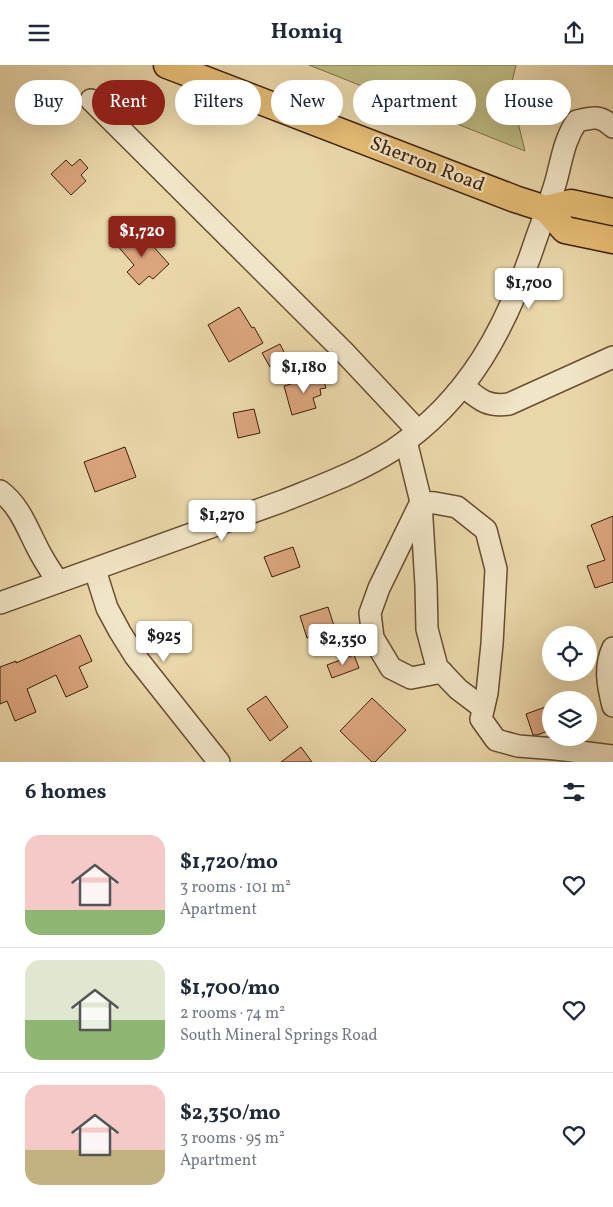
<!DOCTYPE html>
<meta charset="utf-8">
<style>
:root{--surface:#fff;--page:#f6f6f7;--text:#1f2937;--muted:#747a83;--line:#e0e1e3;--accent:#8f2418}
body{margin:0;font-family:Vollkorn,serif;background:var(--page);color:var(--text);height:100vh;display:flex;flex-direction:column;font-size:19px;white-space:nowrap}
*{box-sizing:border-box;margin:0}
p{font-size:16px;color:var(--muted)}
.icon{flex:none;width:28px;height:28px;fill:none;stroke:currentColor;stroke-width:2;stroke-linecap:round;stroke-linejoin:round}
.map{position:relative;height:697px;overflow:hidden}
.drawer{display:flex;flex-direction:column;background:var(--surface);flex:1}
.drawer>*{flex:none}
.guide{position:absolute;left:15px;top:15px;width:584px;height:45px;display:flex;gap:10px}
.fabs{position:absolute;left:542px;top:561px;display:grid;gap:10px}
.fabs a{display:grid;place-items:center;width:55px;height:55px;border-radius:50%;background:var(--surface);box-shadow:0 5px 20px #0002;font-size:25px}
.price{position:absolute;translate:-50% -42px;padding:0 11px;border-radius:5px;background:#fff;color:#222;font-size:16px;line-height:32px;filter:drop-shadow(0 1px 2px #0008)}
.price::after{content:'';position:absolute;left:50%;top:30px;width:15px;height:11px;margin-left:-8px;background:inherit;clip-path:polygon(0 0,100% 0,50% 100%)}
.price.on{background:var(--accent);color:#fff}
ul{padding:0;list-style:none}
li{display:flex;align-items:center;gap:15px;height:125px;padding:0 25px}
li+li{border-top:1px solid var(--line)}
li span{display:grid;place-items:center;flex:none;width:140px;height:100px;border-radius:15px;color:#555}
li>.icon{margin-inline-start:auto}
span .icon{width:60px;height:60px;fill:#fffc;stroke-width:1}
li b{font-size:21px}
h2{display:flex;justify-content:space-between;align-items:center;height:60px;padding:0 25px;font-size:21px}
.chip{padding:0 18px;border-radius:22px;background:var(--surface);box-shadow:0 5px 20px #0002;font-size:18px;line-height:45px}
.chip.on{background:var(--accent);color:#fff}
header{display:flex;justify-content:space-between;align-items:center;height:65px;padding:0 25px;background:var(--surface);font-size:22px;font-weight:700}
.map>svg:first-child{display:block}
.green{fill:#bfbc82;stroke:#7e6e45}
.building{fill:#dba57e;stroke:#3d1f08}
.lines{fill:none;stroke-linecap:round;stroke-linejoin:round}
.minor-casing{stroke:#684d30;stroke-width:24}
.major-casing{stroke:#3d1f08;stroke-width:29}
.minor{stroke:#f1e5c7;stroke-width:21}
.major{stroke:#e5bc74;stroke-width:26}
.labels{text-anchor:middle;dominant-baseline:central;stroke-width:4.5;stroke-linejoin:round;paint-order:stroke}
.street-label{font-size:20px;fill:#3d1f08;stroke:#f1e5c7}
</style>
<header><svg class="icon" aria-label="menu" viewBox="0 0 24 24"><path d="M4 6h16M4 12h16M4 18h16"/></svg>Homiq<svg class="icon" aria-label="share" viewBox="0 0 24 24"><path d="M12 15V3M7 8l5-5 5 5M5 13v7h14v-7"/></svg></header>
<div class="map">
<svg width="613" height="697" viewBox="0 0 613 697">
<rect width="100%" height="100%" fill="#ead7a9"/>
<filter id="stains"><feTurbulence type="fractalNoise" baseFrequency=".004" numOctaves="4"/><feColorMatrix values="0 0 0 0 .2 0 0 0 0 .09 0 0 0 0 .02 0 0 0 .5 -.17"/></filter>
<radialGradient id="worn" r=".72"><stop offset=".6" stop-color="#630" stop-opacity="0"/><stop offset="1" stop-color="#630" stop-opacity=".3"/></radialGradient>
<polygon class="green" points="309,0 516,0 510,25 525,86"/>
<g class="building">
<polygon points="80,94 88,103 81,110 86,116 71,130 51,109 66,95 72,101"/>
<polygon points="132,164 143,176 145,175 151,182 152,180 169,199 153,214 149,211 139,220 127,207 134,200 116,179"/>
<polygon points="239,242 252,263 254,262 263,278 229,297 208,260"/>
<polygon points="280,279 287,293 270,302 262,288"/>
<polygon points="322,310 326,323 320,324 321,330 313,333 316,343 292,350 284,321"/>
<polygon points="254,344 260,368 238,373 233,348"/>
<polygon points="125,382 136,412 95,427 84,397"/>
<polygon points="613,451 613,517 595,523 587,501 605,495 591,460"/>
<polygon points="293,482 300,502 272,512 264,492"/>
<polygon points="328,542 335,564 307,573 300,551"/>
<polygon points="80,570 92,596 79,602 88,622 66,632 56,610 27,624 36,647 15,656 7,636 0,639 0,602 16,596 16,598"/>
<polygon points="354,590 359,603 332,613 327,600"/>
<polygon points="266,631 288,662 270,676 247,644"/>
<polygon points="372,633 406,665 375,697 372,697 340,666"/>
<polygon points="551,640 551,665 537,670 533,670 526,649"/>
<polygon points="301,682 312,697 281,697"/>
</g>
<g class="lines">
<defs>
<g id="minor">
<polyline points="91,35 343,286 418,366"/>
<path d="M 463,321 C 480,335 487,342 509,339 L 613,292"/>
<polyline points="406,376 421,437 435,438 457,442 486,465 496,504 492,579 487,628 481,654 496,675 518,681 556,684 613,691"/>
<path d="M 0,426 C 20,441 27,463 38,484 C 44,496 51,506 58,517"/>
<polyline points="421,437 379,523 370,548 373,573 391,603 411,613 442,607"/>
<polyline points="421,438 426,520 427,564 437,602 458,624 483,643"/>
<polyline points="95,505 107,543 120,567 135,591 219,697"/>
<path d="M 0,538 L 283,436 C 320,421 359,407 393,385 C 469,335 507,261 535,177 C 542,157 550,137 556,116 C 562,94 564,75 577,56 C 593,52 600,50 613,62"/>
<path d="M 613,583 C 604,602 608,621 613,641"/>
</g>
<g id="major">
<polyline points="167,0 515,134 546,144 571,138 613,147"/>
<polyline points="546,144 565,165 613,175"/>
</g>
</defs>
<use href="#minor" class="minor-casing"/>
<use href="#major" class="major-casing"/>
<use href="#minor" class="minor"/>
<use href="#major" class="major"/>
</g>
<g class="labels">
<g class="street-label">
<text transform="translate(427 100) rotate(21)">Sherron Road</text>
</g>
</g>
<rect width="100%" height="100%" filter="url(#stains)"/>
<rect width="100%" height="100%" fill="url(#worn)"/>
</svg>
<div class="fabs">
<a><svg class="icon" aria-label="locate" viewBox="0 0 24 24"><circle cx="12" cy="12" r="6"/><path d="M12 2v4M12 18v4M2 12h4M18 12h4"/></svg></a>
<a><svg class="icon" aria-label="layers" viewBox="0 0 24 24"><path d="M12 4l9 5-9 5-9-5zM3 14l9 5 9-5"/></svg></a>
</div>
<b class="price on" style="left:142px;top:193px">$1,720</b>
<b class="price" style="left:529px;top:245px">$1,700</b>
<b class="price" style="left:304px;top:329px">$1,180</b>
<b class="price" style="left:222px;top:477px">$1,270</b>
<b class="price" style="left:164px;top:598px">$925</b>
<b class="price" style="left:343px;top:601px">$2,350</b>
<div class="guide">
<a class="chip">Buy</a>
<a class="chip on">Rent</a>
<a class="chip">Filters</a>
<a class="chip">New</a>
<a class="chip">Apartment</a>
<a class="chip">House</a>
</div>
</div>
<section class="drawer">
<h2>6 homes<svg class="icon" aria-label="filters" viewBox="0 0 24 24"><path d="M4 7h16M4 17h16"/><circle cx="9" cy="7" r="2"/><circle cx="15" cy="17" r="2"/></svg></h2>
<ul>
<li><span style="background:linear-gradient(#f6c9c9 75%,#8fb573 0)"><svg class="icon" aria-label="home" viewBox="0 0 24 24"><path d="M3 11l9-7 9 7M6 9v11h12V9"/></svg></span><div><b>$1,720/mo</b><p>3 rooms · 101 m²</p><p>Apartment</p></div><svg class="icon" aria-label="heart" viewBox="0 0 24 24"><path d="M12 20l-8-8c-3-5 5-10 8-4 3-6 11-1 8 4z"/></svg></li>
<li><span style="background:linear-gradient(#dfe7d0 60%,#8fb573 0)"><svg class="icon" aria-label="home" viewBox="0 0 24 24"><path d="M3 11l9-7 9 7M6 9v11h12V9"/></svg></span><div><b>$1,700/mo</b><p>2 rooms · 74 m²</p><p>South Mineral Springs Road</p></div><svg class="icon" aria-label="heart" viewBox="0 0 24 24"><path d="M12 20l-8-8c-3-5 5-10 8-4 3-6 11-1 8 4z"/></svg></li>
<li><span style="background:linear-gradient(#f6c9c9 65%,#c2b280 0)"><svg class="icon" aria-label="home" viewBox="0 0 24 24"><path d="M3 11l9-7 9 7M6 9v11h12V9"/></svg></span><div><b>$2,350/mo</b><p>3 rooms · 95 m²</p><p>Apartment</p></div><svg class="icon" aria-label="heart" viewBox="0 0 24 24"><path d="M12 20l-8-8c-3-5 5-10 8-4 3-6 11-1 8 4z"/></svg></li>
</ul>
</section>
